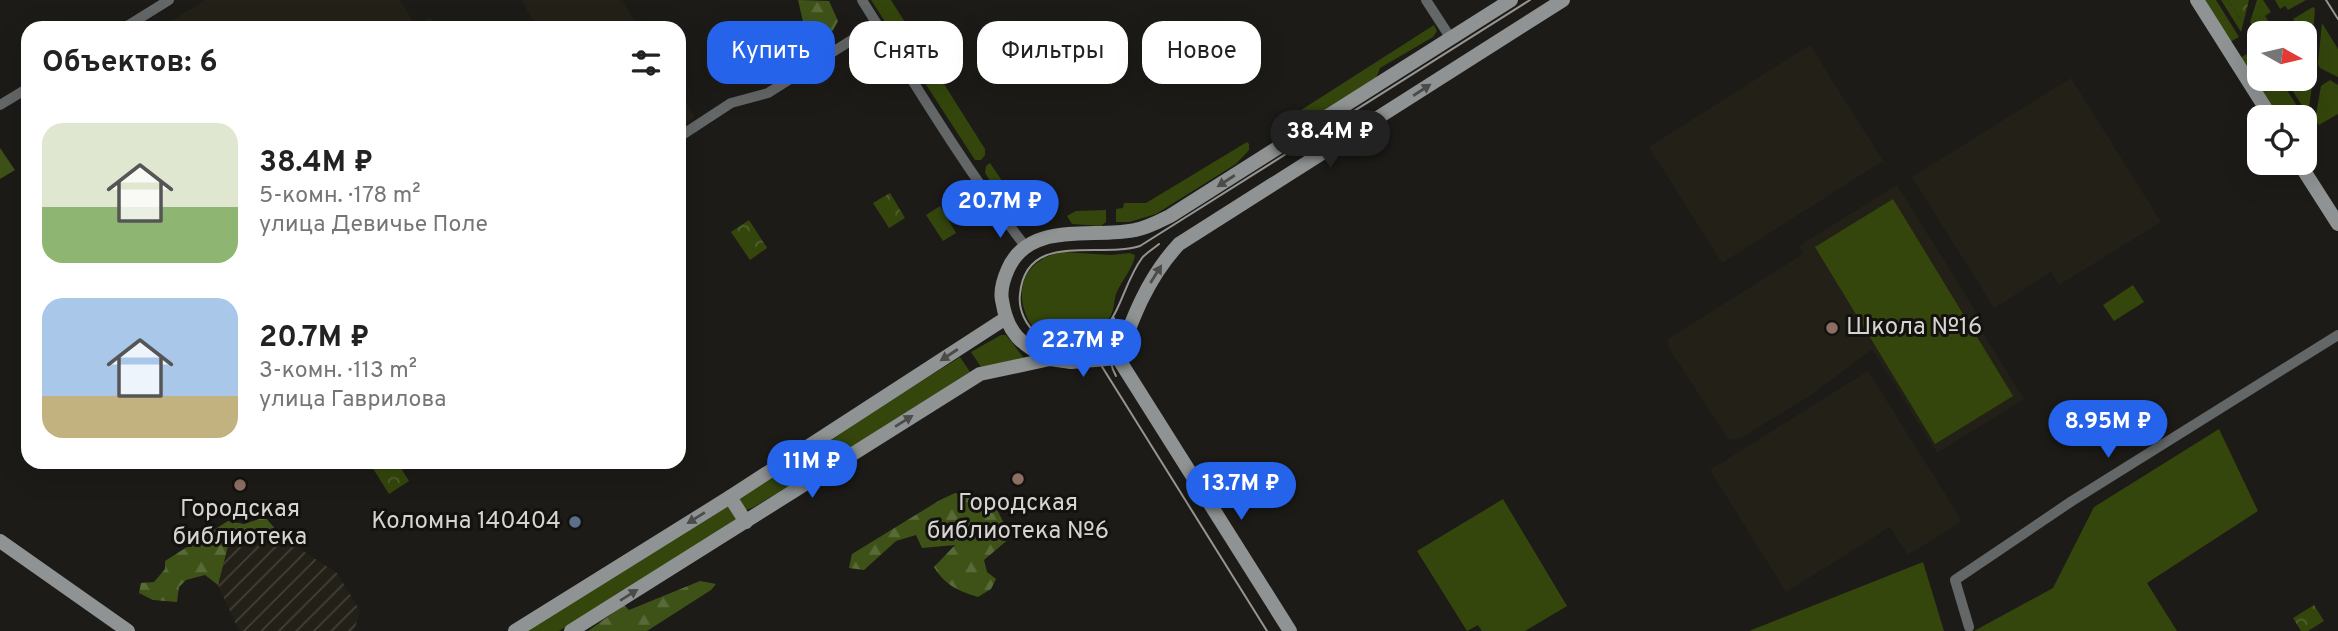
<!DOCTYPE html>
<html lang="ru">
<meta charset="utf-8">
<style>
:root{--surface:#fff;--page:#f2f2f2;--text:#222;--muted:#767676;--accent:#2563eb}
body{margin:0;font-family:Overpass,sans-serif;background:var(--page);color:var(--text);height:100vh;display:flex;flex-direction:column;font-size:26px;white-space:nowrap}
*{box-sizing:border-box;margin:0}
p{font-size:23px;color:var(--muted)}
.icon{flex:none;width:38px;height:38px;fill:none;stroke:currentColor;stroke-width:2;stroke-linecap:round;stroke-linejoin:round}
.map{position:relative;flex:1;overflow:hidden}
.drawer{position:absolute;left:21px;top:21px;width:665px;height:448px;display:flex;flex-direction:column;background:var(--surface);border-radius:21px;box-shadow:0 7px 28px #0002}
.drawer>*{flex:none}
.hud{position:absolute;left:707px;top:21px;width:665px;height:63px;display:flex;gap:14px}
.needle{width:46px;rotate:98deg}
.tools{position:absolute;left:2247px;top:21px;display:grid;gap:14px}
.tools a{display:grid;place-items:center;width:70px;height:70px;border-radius:14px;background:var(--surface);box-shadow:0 7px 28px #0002;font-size:35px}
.price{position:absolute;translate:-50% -60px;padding:0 16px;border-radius:24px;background:var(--accent);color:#fff;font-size:23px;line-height:46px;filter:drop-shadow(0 2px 4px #0008)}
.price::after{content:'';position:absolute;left:50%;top:42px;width:21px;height:16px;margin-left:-10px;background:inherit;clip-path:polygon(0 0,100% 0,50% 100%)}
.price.on{background:#222;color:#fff}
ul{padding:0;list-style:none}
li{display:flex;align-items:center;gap:21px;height:175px;padding:0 21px}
li span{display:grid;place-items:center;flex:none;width:196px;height:140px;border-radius:21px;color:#555}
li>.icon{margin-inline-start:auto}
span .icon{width:84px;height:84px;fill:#fffc;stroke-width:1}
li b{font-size:30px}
h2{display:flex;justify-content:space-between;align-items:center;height:84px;padding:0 21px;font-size:30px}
.tag{padding:0 24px;border-radius:21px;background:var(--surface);box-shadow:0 7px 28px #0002;font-size:24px;line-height:63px}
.tag.on{background:var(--accent);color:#fff}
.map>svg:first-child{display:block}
.built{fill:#232117}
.industrial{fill:url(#industrial-furrows)}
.grass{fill:#34460c}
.forest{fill:url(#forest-firs)}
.park{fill:url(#park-crowns)}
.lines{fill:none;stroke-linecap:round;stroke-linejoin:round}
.street{stroke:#646767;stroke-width:10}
.secondary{stroke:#8f9394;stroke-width:14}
.tram{stroke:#969592;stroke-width:2}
.oneway{fill:#4b4c4a}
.education-dot{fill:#8d6e63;stroke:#13120e;stroke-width:2.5}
.service-dot{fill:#5c6f8a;stroke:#13120e;stroke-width:2.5}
.labels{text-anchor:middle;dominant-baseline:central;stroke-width:6;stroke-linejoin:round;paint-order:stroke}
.poi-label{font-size:24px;fill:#d5d4d1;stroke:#13120e}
</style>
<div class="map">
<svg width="2338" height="631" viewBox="0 0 2338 631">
<defs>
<pattern id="industrial-furrows" width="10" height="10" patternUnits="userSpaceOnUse" patternTransform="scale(1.75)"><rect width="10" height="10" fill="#232117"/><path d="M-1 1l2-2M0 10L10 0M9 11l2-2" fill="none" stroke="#424038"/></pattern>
<pattern id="forest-firs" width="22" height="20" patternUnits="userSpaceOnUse" patternTransform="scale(1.75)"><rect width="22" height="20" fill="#3e5218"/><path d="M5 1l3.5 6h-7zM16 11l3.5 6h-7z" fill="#596a39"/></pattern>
<pattern id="park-crowns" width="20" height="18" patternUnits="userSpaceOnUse" patternTransform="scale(1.75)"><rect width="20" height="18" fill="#34460c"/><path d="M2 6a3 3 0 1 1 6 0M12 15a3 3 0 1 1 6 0" fill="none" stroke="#50602e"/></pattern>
</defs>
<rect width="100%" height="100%" fill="#1c1b17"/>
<g class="built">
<polygon points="205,0 400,0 416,26 430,17 437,28 160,28"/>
<polygon points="521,0 622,0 639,28 538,28"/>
<polygon points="1810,45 1883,161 1722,263 1649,147"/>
<polygon points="2071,78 2161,222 2059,285 2051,272 1994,308 1912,177"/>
<polygon points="679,92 695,117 679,127"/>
<polygon points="1897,185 1978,315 1974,319 2024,399 1937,453 1872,349 1811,395 1741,438 1729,440 1669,348 1668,339 1803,254 1799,246"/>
<polygon points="1868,371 1962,521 1908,555 1890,527 1786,592 1710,470"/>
</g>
<polygon class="industrial" points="283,538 337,573 360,611 354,631 239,631 218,585 228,546 257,540"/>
<g class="grass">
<polygon points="871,0 891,0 985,149 985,155 981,160 975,160"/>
<polygon points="2204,0 2216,0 2239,37 2230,42"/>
<polygon points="2221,0 2228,0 2243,24 2241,32"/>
<polygon points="2257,0 2263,0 2271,12 2265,16 2269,22 2256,31 2250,22"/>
<polygon points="2275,0 2306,0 2288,10 2285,6 2280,9"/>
<polygon points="2313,7 2315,9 2311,57 2305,48 2305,33 2295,33 2291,27 2296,24 2293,19"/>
<polygon points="2322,23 2338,49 2338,77 2320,68 2318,64"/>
<polygon points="1434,25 1437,31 1433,37 1380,68 1376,78 1312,118 1300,117 1297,114 1298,112"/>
<polygon points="2250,52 2259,56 2259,79 2280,79 2304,117 2278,117 2240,58"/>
<polygon points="2305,74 2312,86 2308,115 2285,79 2305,79"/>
<polygon points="2330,80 2338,85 2338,114 2319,125 2315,120 2321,86"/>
<polygon points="1247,142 1249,144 1249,150 1236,164 1156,214 1129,222 1116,222 1116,209 1123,208 1124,203 1146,203"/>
<polygon points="990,163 1017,203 1013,205 1004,203 985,173 986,166"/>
<polygon points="1893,199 2013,396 1935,444 1815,247"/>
<polygon points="940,206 956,233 943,241 926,215"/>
<polygon points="1106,210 1106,222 1101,226 1072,224 1067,216 1076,211"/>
<path d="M 1063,252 L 1111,255 L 1130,253 L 1135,255 C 1133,269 1121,281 1116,294 C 1114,301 1114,309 1111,315 C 1106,326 1095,337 1084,342 C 1028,365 988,265 1063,252 Z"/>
<polygon points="2133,285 2144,302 2114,321 2103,305"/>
<polygon points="1001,335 1006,335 1024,358 981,367 971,352"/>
<polygon points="960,357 970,372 796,482 752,508 743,511 738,498 741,495"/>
<polygon points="2219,429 2258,511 2147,583 2177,631 1974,631 2053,588 2094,507"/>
<polygon points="1503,499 1567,606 1525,631 1482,631 1478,625 1467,631 1417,551"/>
<polygon points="726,506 731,506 737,519 732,523 559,631 526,631"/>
<polygon points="1923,562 1944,631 1749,631"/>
</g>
<g class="forest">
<polygon points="798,0 829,1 838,21 828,39 813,39 804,26"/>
<polygon points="0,148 15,170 0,179"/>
<path d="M 955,493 L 993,502 L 1011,537 L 984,560 L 987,572 L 996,579 L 991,589 L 978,597 C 958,591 945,585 934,567 L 955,545 L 922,548 L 916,535 L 896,541 L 864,570 L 849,568 L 852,554 L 940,500 Z"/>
<polygon points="265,517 283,538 257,540 228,546 218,585 205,575 186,580 179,587 177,602 153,600 139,593 141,583 154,582 165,569 165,561 228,521 244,524"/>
<polygon points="700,581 716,584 711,590 647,631 588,631 624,605 629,610"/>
</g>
<g class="park">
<polygon points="2228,0 2249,0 2243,24"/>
<polygon points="890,193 905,218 889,228 873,203"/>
<polygon points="749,220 767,248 750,260 731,232"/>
<polygon points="369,462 397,462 409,481 389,494"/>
<polygon points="2314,605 2324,621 2308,631 2301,631 2293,618"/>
</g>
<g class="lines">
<g class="street">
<path d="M 862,0 C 914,83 965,168 1025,246"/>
<polyline points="1426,0 1450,37"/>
<polyline points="124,28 169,0"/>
<polyline points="0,105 28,88"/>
<polyline points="679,137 731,103 768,93 877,24"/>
<polyline points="1969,627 1955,580 2072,501 2338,335"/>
</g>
<g class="secondary">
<polyline points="2197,0 2271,117"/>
<polyline points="2299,163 2338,224"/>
<path d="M 1118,358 C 1133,317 1148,277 1179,244 L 1563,0"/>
<polyline points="1118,358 1290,631"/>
<path d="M 1050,359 C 1021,345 1007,333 1002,300 C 1000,290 1004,278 1008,269 C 1030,220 1093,239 1135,230 C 1147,228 1158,222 1170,216 L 1511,0"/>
<polyline points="730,497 746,522"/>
<polyline points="0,541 128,631"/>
<polyline points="515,631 730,497 1006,318"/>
<polyline points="571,631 980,374 1050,359 1071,362 1118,358"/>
</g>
<g class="tram">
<polyline points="2326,0 2338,19"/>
<path d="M 1114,318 C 1109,338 1106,358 1116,376"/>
<path d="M 1073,348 C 1083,344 1094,340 1102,332 C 1121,312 1125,281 1142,258 C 1146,253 1153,249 1159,244"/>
<path d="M 1267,631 L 1101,365 C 1093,359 1083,352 1074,348 C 1062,344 1049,344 1039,336 C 1026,326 1018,310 1020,294 C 1026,230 1098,259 1140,246 L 1530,0"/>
</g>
</g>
<defs><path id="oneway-solid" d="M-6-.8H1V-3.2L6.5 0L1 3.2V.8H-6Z" transform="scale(1.75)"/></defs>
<g class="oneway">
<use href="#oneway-solid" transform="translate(1422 90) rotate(-33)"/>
<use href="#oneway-solid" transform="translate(1226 181) rotate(147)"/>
<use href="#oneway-solid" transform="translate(1156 274) rotate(-58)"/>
<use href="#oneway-solid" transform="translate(949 355) rotate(147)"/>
<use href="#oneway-solid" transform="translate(904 421) rotate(-32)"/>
<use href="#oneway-solid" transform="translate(696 518) rotate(148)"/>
<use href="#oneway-solid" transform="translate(629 595) rotate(-32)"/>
</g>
<g class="education-dot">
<circle cx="1832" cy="328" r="7"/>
<circle cx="1018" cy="479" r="7"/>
<circle cx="240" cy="485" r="7"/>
</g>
<circle class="service-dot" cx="575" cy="522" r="7"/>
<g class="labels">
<g class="poi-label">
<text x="1846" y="328" text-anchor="start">Школа №16</text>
<text x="1018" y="504">Городская<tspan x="1018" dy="28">библиотека №6</tspan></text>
<text x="240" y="510">Городская<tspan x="240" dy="28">библиотека</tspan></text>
<text x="561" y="522" text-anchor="end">Коломна 140404</text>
</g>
</g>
</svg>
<div class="tools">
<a><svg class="needle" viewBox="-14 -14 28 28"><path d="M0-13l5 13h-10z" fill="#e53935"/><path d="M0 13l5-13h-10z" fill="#767676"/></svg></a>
<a><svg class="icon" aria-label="locate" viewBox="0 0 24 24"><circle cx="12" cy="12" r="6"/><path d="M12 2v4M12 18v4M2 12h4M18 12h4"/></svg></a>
</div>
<b class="price on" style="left:1330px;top:170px">38.4M ₽</b>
<b class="price" style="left:1000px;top:240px">20.7M ₽</b>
<b class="price" style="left:1083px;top:379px">22.7M ₽</b>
<b class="price" style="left:2108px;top:460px">8.95M ₽</b>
<b class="price" style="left:812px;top:500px">11M ₽</b>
<b class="price" style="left:1241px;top:522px">13.7M ₽</b>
<div class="hud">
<a class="tag on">Купить</a>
<a class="tag">Снять</a>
<a class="tag">Фильтры</a>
<a class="tag">Новое</a>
</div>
<section class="drawer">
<h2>Объектов: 6<svg class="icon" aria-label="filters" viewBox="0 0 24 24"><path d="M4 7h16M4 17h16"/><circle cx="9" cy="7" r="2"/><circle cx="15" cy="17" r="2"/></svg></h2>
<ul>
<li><span style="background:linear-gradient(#dfe7d0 60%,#8fb573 0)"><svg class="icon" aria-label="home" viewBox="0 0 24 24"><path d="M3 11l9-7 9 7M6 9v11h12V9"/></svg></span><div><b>38.4M ₽</b><p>5-комн. · 178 m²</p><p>улица Девичье Поле</p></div></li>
<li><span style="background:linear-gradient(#a9c7e8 70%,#c2b280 0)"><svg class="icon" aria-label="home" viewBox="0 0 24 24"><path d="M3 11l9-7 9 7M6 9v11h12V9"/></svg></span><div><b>20.7M ₽</b><p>3-комн. · 113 m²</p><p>улица Гаврилова</p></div></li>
</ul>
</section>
</div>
